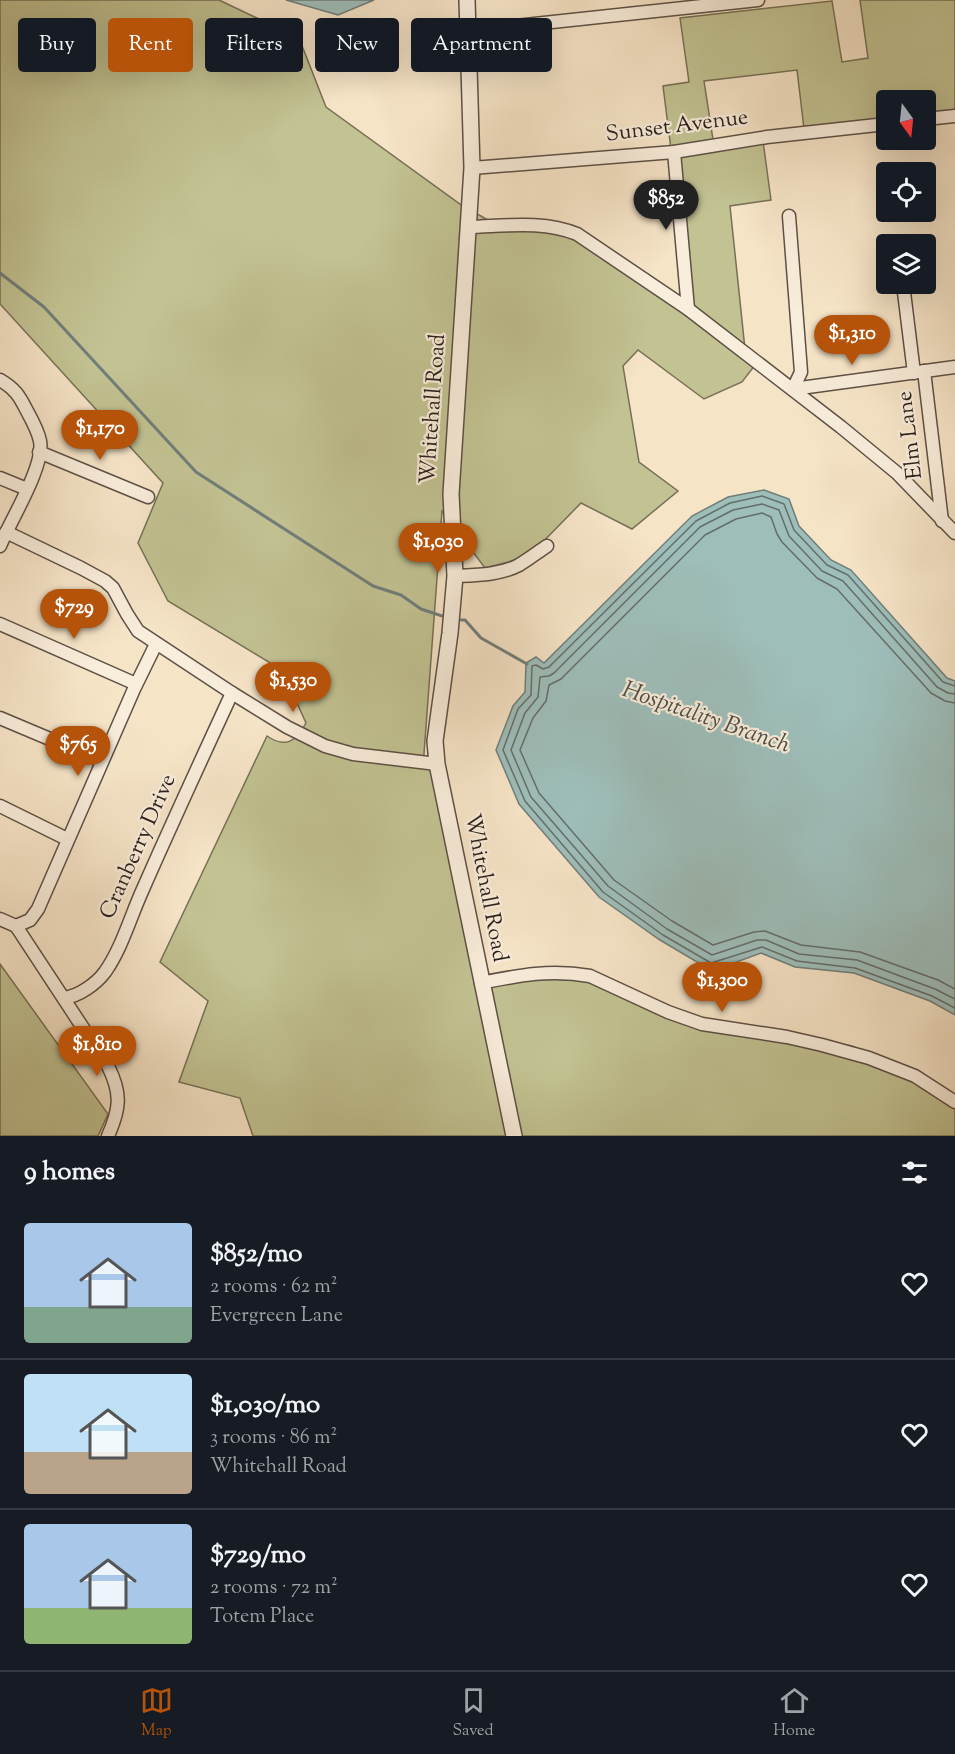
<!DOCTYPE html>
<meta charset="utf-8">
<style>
:root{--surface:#171b24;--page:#242831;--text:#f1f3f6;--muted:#9ea1a6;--line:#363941;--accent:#b45309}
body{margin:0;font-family:"Sorts Mill Goudy",serif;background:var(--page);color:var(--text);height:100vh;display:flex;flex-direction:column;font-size:22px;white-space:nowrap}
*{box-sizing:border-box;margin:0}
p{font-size:20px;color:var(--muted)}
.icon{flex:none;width:33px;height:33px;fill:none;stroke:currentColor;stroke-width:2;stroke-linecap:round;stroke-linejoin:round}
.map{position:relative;height:1136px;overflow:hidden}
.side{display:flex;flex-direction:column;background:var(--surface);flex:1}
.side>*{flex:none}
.top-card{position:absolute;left:18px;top:18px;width:600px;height:54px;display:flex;gap:12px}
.needle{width:39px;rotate:165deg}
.fabs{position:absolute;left:876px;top:90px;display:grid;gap:12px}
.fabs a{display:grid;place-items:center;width:60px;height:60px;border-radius:6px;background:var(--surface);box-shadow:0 6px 24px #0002;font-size:30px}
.price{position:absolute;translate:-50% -51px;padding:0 14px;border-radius:21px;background:var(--accent);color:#fff;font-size:20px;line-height:39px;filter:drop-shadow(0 2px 3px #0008)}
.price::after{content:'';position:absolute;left:50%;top:36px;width:18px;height:14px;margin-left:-9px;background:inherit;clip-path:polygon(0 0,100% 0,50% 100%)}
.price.on{background:#222;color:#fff}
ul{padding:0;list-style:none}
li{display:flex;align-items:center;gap:18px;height:150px;padding:0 24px}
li+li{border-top:2px solid var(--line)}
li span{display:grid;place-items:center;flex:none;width:168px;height:120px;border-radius:6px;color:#555}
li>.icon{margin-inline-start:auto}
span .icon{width:72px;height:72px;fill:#fffc;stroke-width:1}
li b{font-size:26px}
h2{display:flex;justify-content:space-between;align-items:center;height:72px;padding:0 24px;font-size:26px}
.chip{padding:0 21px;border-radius:6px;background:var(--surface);box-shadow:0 6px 24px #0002;font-size:21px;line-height:54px}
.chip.on{background:var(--accent);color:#fff}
.tab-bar{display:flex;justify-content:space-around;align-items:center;height:84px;border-top:2px solid var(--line);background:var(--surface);font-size:16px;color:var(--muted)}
.tab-bar a{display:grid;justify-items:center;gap:3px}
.tab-bar .on{color:var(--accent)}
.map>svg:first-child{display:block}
.green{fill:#c2c292;stroke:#767056;stroke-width:1.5}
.water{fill:#9ebeba;stroke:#707e7a;stroke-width:1.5}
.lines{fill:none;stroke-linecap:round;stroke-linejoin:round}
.shore{stroke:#646e6a;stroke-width:1.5}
.stream{stroke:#707e7a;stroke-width:3}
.minor-casing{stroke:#5d5045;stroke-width:15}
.tertiary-casing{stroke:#5d5045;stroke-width:18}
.minor{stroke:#f9eddb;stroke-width:12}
.tertiary{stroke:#f9eddb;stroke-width:15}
.labels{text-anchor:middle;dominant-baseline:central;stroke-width:4.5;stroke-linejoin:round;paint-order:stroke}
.street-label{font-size:22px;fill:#2a1f1a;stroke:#f9eddb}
.water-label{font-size:24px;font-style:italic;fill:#4d4f4a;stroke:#f9eddb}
</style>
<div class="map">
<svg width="955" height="1136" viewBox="0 0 955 1136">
<rect width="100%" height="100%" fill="#f6e4c7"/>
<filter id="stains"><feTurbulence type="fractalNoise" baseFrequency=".00333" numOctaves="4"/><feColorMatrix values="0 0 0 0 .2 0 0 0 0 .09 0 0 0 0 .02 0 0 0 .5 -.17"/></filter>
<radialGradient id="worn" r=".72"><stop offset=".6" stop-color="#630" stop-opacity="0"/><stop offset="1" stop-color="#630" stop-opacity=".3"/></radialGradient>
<g class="green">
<path d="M 0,0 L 219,0 L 299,38 L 326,107 L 460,204 L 493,223 L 579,235 L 691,308 L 663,86 L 689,82 L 680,18 L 832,1 L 842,62 L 868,58 L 860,0 L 955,0 L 955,119 L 926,123 L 926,100 L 886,100 L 886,127 L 805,137 L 797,70 L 704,81 L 714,146 L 763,141 L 771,200 L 730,206 L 745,349 L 759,360 L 742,382 L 704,399 L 638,350 L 623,366 L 639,462 L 678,491 L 632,529 L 581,503 L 528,557 L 485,568 L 442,511 L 423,767 L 443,767 L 489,983 L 590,972 L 689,1019 L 852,1046 L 955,1095 L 955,1136 L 253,1136 L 240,1098 L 179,1082 L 208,1001 L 160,962 L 267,736 C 286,749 296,741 306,723 L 282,670 L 168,601 L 138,543 L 163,483 L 0,304 Z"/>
<polygon points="0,964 108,1114 98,1136 0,1136"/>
</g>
<g class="water">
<polygon points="286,0 374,0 338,15"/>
<polygon points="764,490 789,499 799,526 831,560 851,570 947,678 955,681 955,1015 930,1001 854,973 795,967 761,953 712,971 660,940 599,897 519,804 496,750 513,706 525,692 526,663 536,657 544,663 692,516 728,497"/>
</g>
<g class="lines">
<g class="shore">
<polyline points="955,686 943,682 848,575 827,565 794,530 784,504 762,496 730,503 696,521 549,667 543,669 536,665 532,666 531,695 518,709 503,750 525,801 603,892 663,935 711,963 762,947 797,961 855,968 932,996 955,1008"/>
<polyline points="955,694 948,693 937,687 843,581 822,571 789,536 779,510 762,504 733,510 700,527 554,673 549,676 540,677 538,697 525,713 511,750 531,797 608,886 667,929 712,955 757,940 766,940 799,954 857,960 935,989 955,999"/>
<polyline points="955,703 945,701 931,693 837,589 817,578 782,542 777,534 771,517 762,513 736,519 705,535 561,679 549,685 546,701 533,718 520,750 539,793 614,880 672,921 713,945 754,932 765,931 801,945 860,952 938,980 955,989"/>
</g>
<g class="stream">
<polyline points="0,273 44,307 196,472 373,586 401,595 421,609 442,616"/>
<polyline points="461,620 465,620 481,638 527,664"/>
</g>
<defs>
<g id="minor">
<polyline points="469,31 758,0"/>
<polyline points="926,119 955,116"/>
<polyline points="674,152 688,309"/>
<polyline points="472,168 674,152 767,137 886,124"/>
<polyline points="789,216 801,372 793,389"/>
<path d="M 469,227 C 505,226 543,220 577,234 L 688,309 L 841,427 L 897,473 L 955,533"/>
<polyline points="897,242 898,244"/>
<polyline points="903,284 914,373"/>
<polyline points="924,371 942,521"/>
<path d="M 0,380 C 15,389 19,395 27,411 C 32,420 38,431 40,441 C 45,466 10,521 0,546"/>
<polyline points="793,389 955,367"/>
<polyline points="39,452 148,497"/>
<polyline points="0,478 27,489"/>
<polyline points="6,532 81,568 105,581 113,588 127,614 138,631 232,693 287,727 325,746 353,754 437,764"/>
<path d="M 455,576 C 477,575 500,575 519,565 C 529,559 538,552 547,546"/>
<polyline points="0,624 136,684"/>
<polyline points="0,718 102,761"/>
<polyline points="0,806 67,839"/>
<polyline points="0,919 16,926"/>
<polyline points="16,926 30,920 38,909 134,689 156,644"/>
<path d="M 16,926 L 108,1066 C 122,1094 120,1109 108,1136"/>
<path d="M 481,983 C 520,975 551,969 590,976 L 668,1012 L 702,1024 L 787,1037 L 822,1045 L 869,1058 L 915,1076 L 955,1102"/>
<path d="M 64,998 C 79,996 96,984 105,972 C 122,948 131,915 143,889 C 172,823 202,758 232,693"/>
</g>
<polyline id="tertiary" points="467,0 472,168 451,494 455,576 450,633 435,741 437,764 514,1136"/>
</defs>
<use href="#minor" class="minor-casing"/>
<use href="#tertiary" class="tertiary-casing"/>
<use href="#minor" class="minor"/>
<use href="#tertiary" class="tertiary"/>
</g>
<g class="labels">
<g class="street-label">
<text transform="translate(677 127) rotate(-7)">Sunset Avenue</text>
<text transform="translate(434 409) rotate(-86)">Whitehall Road</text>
<text transform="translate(911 435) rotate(-97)">Elm Lane</text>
<text transform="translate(139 847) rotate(-66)">Cranberry Drive</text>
<text transform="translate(485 888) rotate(79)">Whitehall Road</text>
</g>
<g class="water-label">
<text transform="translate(706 718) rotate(19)">Hospitality Branch</text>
</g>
</g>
<rect width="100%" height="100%" filter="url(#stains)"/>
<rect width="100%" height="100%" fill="url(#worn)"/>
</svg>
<div class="fabs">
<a><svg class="needle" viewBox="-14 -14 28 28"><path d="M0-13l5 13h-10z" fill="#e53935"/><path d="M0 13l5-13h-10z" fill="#9ea1a6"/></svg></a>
<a><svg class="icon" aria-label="locate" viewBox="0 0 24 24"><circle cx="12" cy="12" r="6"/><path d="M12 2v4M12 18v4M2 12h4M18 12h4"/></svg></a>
<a><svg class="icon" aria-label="layers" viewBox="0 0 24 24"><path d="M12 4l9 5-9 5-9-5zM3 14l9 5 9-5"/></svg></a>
</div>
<b class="price on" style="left:666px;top:231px">$852</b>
<b class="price" style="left:852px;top:366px">$1,310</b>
<b class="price" style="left:100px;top:461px">$1,170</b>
<b class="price" style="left:438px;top:574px">$1,030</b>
<b class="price" style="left:74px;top:640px">$729</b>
<b class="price" style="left:293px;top:713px">$1,530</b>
<b class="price" style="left:78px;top:777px">$765</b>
<b class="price" style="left:722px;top:1013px">$1,300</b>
<b class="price" style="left:97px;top:1077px">$1,810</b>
<div class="top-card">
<a class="chip">Buy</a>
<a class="chip on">Rent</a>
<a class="chip">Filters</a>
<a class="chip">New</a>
<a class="chip">Apartment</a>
</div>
</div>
<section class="side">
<h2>9 homes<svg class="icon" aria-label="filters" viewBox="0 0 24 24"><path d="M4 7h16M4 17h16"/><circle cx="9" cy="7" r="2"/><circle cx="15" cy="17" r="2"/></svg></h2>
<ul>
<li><span style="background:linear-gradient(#a9c7e8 70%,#7fa58c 0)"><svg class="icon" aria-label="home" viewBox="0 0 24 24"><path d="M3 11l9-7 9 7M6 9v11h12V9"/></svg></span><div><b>$852/mo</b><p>2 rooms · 62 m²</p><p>Evergreen Lane</p></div><svg class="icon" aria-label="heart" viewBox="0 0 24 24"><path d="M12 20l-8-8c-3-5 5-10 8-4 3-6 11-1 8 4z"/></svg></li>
<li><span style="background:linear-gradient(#bfe0f5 65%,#b9a48a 0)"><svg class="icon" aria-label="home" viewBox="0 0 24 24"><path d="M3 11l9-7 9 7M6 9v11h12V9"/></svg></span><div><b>$1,030/mo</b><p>3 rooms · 86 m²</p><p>Whitehall Road</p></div><svg class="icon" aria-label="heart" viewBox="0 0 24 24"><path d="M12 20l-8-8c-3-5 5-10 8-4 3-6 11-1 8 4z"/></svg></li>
<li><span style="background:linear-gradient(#a9c7e8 70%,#8fb573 0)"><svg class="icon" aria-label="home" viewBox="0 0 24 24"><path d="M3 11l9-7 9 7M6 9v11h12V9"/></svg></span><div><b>$729/mo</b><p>2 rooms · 72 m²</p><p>Totem Place</p></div><svg class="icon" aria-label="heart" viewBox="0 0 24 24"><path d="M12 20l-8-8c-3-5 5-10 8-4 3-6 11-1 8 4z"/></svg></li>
</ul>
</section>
<nav class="tab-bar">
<a class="on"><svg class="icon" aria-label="map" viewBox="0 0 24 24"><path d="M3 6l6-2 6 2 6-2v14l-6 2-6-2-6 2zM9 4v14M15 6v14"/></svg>Map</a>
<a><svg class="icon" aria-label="saved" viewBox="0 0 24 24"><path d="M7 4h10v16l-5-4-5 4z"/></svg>Saved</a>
<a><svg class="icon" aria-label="home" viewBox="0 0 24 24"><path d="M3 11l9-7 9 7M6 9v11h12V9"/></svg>Home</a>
</nav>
